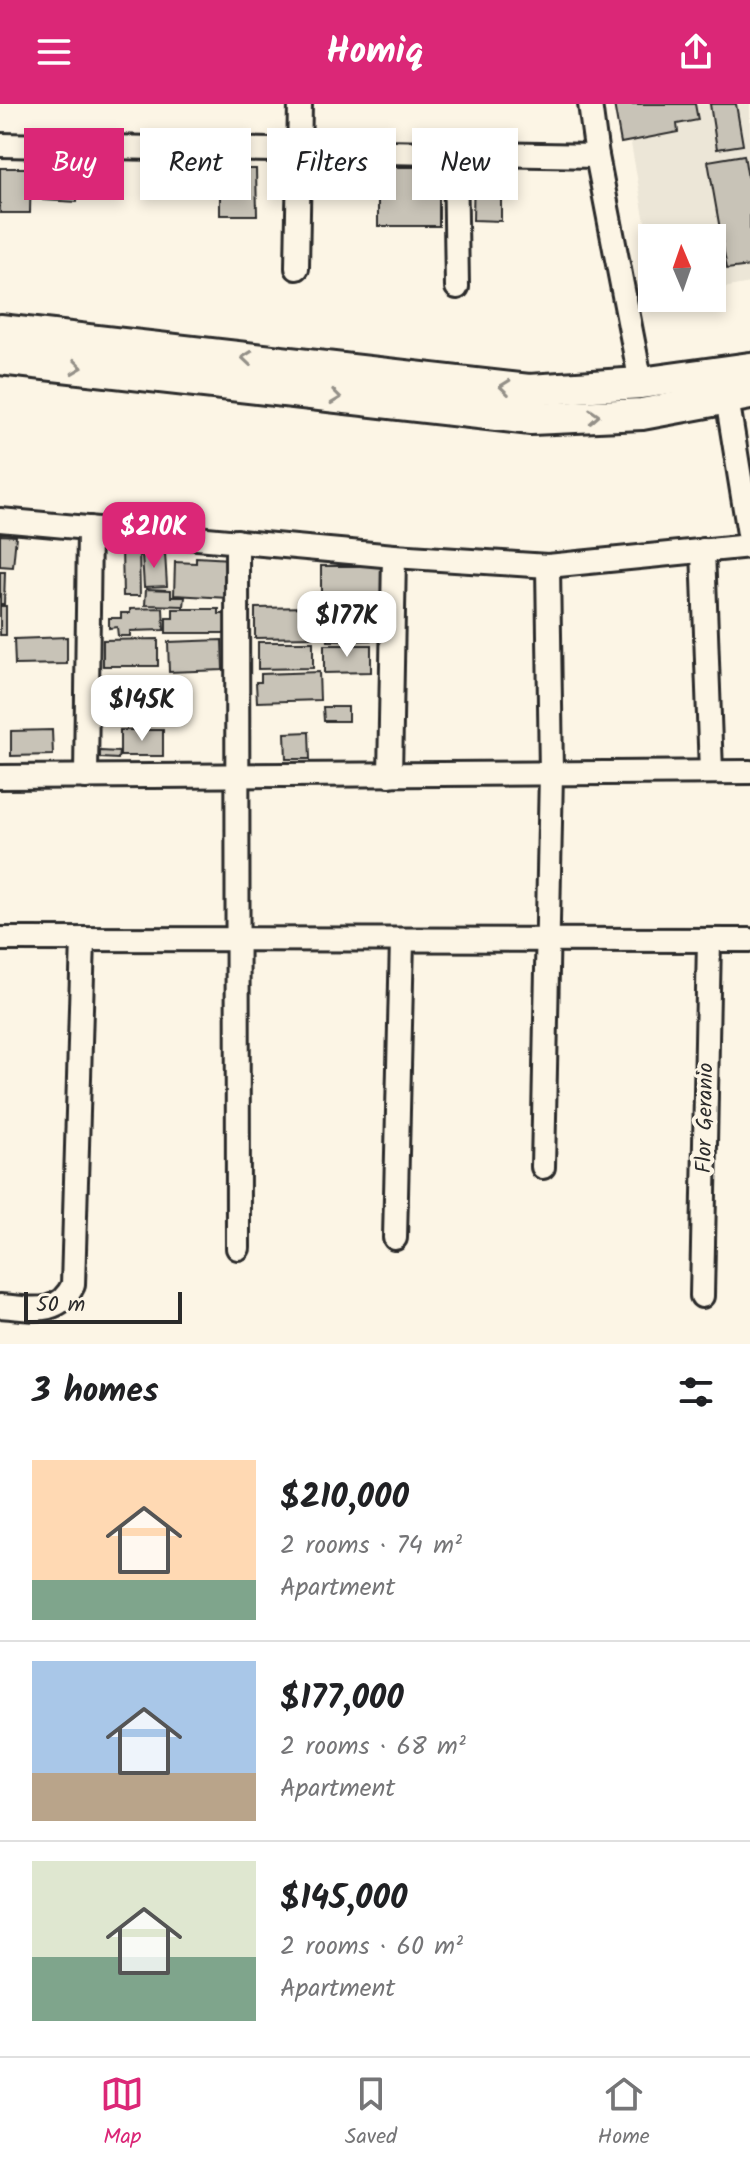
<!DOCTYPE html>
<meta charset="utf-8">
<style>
:root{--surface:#fff;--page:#f6f6f6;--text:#202124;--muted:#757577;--line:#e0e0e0;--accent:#db2777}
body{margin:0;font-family:Kalam,sans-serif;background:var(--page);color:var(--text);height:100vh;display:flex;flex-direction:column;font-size:30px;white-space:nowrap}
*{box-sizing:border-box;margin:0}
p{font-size:26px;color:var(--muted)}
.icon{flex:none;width:44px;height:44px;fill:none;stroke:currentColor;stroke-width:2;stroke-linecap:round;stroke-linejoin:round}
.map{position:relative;height:1240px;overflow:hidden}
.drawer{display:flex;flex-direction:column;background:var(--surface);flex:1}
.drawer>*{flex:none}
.banner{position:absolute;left:24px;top:24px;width:702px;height:72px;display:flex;gap:16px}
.needle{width:52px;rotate:358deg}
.buttons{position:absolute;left:638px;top:120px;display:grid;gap:16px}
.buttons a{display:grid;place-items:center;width:88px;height:88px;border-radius:0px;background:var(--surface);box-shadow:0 4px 12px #0003;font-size:40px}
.scale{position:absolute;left:24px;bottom:20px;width:158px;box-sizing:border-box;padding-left:8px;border:4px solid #2b2b2b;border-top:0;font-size:22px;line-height:28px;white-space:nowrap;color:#2b2b2b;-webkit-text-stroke:6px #fcf5e5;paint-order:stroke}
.price{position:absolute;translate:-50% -68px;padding:0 18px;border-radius:16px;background:#fff;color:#222;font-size:26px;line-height:52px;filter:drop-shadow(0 2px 4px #0008)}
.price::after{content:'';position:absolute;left:50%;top:48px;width:24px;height:18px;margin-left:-12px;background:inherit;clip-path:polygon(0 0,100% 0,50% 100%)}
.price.on{background:var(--accent);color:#fff}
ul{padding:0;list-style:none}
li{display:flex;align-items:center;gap:24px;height:200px;padding:0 32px}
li+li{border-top:2px solid var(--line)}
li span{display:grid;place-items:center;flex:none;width:224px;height:160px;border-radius:0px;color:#555}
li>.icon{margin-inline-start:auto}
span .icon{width:96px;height:96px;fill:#fffc;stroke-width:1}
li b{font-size:34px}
h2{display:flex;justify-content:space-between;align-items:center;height:96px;padding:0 32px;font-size:34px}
.chip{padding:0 28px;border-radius:0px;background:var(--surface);box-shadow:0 4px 12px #0003;font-size:28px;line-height:72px}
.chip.on{background:var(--accent);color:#fff}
header{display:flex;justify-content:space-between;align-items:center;height:104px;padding:0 32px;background:var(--accent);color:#fff;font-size:36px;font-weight:800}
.menu{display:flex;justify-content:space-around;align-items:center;height:112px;border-top:2px solid var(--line);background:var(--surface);font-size:22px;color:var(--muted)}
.menu a{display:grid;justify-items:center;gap:4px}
.menu .on{color:var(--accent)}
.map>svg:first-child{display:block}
.built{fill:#ece6d7}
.building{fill:#c8c3b7;stroke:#2b2b2b;stroke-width:2}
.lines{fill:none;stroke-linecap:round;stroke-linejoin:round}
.minor-casing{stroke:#2b2b2b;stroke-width:28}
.major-casing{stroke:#2b2b2b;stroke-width:36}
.minor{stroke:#fcf5e5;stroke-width:22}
.major{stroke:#fcf5e5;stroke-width:30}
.oneway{stroke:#949088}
.labels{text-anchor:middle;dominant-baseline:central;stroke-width:8;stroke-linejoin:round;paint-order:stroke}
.street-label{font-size:22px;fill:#2b2b2b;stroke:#fcf5e5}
</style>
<header><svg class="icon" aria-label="menu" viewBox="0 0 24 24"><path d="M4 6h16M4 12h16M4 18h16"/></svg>Homiq<svg class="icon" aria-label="share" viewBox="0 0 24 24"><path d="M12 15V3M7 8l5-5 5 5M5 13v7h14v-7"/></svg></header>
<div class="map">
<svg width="750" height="1240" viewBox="0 0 750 1240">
<rect width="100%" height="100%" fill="#fcf5e5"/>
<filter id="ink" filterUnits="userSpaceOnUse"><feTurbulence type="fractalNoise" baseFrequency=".0125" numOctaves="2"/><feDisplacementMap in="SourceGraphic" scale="16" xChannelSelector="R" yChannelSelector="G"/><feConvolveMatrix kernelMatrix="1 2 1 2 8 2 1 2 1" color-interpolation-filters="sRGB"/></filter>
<g filter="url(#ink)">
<polygon class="built" points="624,0 750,0 750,179 712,186 712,134 652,134 652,158"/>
<g class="building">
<polygon points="614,0 695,0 698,16 677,20 678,28 621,39"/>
<polygon points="710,0 736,0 743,41 717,45"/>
<polygon points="744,51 750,86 750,162 727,165 708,57"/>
<rect x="378" y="63" width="61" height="59"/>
<polygon points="0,64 31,64 30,109 0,109"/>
<polygon points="220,65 256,65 257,111 220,111"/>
<polygon points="474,66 513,66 513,86 501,86 501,117 473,116"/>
<polygon points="45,68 79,70 77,98 43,96"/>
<polygon points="0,431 16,432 13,463 0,462"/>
<polygon points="122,442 139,442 140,492 123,492"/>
<polygon points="165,449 167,482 144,483 142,450"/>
<polygon points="196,453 231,455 229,494 174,491 175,458 196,459"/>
<polygon points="321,462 384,462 384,504 321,503"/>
<polygon points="0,468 5,468 4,500 0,500"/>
<polygon points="146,485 171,486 171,493 185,493 184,502 145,501"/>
<rect x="0" y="502" width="6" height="29"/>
<polygon points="313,503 314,533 255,534 255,504"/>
<polygon points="163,504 164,526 130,527 130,532 118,532 117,523 109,524 109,514 121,514 121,509 130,509 130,505"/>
<polygon points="173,505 219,505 219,510 229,510 229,529 166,529 166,514 173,514"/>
<polygon points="387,509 388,536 328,537 327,510"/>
<polygon points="67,533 67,560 15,561 14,535"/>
<polygon points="158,535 158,562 103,562 103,536"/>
<polygon points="222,536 223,566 169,568 168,538"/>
<polygon points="258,538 313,538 313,564 258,565"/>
<polygon points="324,541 371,541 371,568 324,569"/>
<polygon points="319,568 320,596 257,598 256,578 261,578 261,570"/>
<polygon points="323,603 348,603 348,617 324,617"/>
<polygon points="52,626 53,651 11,652 11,627"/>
<rect x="120" y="626" width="43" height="26"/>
<polygon points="309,628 310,655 286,655 285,629"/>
<polygon points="100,647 119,648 118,655 100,654"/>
</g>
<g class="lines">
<defs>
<g id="minor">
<polyline points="590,0 597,52 641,279"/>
<polyline points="0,41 597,52"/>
<polyline points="455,50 457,183"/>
<polyline points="297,164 300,0"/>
<polyline points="727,294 750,436"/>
<polyline points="0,416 394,452 548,462 750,442"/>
<polyline points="237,437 238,1144"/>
<polyline points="703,446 711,668"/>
<polyline points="390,671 394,452"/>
<polyline points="0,673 750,668"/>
<polyline points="86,673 89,424"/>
<polyline points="0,835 750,836"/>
<polyline points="543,1063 551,669 548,462"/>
<polyline points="395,1134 402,836"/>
<polyline points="702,1192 709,836"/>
<path d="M 0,1202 C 30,1204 58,1213 73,1181 L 83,835"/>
</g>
<g id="major">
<polyline points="0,226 529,286 641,279 750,264"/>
<polyline points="0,255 531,315 642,310 750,290"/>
</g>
</defs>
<use href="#minor" class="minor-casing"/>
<use href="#major" class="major-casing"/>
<use href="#minor" class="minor"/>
<use href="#major" class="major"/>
</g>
<defs><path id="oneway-chevron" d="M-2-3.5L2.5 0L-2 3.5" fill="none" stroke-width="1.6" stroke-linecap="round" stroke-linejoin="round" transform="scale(2)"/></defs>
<g class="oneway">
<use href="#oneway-chevron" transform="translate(247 254) rotate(-174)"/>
<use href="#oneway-chevron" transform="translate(77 263) rotate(7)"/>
<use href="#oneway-chevron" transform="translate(505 283) rotate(-174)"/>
<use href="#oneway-chevron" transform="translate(336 293) rotate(7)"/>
<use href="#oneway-chevron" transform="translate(594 312) rotate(-3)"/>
</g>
</g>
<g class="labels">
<g class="street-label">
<text transform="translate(706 1014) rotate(-89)">Flor Geranio</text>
</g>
</g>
</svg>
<div class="buttons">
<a><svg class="needle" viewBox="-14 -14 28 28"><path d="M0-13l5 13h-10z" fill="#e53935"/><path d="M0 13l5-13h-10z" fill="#757577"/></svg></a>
</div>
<div class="scale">50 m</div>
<b class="price on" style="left:154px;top:466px">$210K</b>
<b class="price" style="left:347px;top:555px">$177K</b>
<b class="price" style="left:142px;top:639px">$145K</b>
<div class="banner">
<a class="chip on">Buy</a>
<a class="chip">Rent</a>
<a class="chip">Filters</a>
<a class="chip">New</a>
</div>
</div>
<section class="drawer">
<h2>3 homes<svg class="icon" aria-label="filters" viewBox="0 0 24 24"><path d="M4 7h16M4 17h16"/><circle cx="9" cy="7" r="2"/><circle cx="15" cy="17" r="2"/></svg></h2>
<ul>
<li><span style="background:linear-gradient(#ffd9b3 75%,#7fa58c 0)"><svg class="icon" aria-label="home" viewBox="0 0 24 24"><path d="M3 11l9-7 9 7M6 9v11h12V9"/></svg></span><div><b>$210,000</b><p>2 rooms · 74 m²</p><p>Apartment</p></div></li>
<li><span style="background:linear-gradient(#a9c7e8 70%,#b9a48a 0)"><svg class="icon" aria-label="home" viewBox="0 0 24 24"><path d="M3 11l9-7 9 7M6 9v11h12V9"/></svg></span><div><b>$177,000</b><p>2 rooms · 68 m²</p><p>Apartment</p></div></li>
<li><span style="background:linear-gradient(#dfe7d0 60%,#7fa58c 0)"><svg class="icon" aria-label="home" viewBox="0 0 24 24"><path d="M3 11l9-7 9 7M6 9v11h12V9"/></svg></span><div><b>$145,000</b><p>2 rooms · 60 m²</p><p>Apartment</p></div></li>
</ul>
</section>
<nav class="menu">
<a class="on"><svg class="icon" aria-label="map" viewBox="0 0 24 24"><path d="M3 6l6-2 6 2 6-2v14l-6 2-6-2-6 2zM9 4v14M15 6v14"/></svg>Map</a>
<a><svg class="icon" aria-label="saved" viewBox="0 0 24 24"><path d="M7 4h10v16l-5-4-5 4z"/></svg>Saved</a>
<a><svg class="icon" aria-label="home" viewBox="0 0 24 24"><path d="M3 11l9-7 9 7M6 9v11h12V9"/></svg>Home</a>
</nav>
